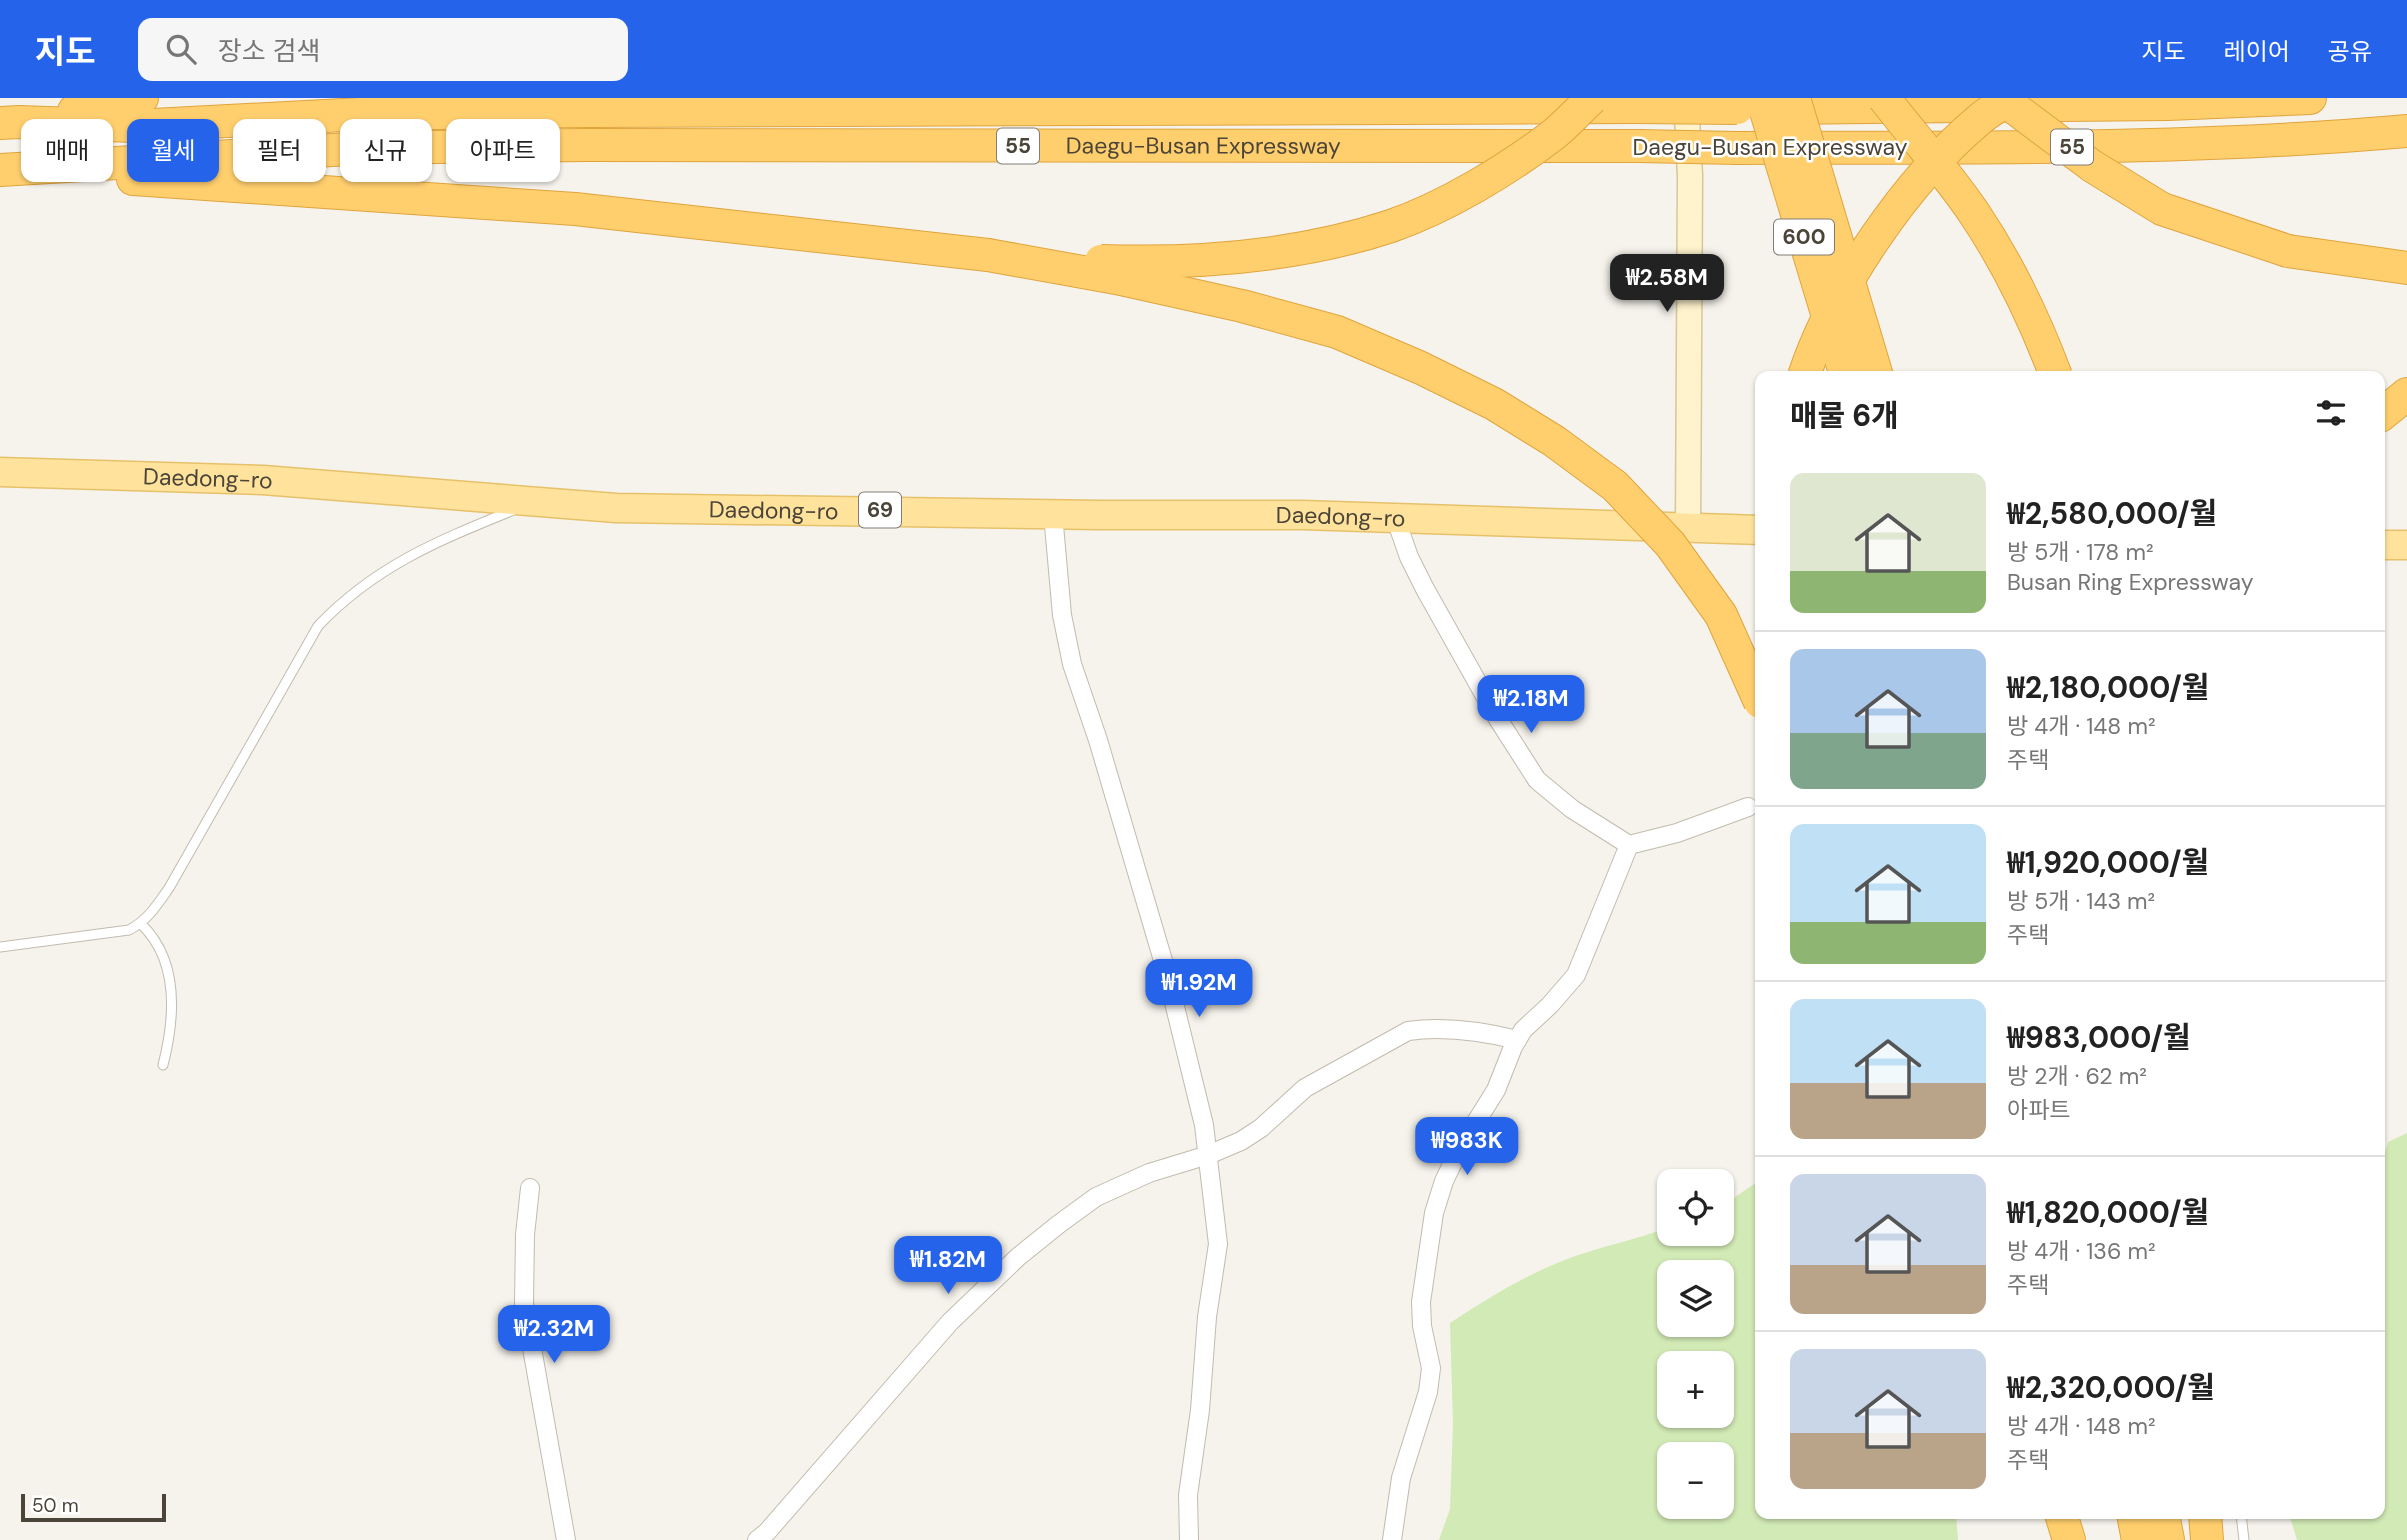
<!DOCTYPE html>
<html lang="ko">
<meta charset="utf-8">
<style>
:root{--surface:#fff;--page:#f6f6f6;--text:#222;--muted:#767676;--line:#e0e0e0;--accent:#2563eb}
body{margin:0;font-family:"DM Sans","Noto Sans KR",sans-serif;background:var(--page);color:var(--text);height:100vh;display:flex;flex-direction:column;font-size:26px;white-space:nowrap}
*{box-sizing:border-box;margin:0}
p{font-size:23px;color:var(--muted)}
.icon{flex:none;width:38px;height:38px;fill:none;stroke:currentColor;stroke-width:2;stroke-linecap:round;stroke-linejoin:round}
.map{position:relative;flex:1;overflow:hidden}
.side{position:absolute;left:1755px;top:273px;width:630px;height:1148px;display:flex;flex-direction:column;background:var(--surface);border-radius:14px;box-shadow:0 2px 5px #0004}
.side>*{flex:none}
.hud{position:absolute;left:21px;top:21px;width:665px;height:63px;display:flex;gap:14px}
.tools{position:absolute;left:1657px;top:1071px;display:grid;gap:14px}
.tools a{display:grid;place-items:center;width:77px;height:77px;border-radius:14px;background:var(--surface);box-shadow:0 2px 5px #0004;font-size:35px}
.scale{position:absolute;left:21px;bottom:18px;width:145px;box-sizing:border-box;padding-left:7px;border:4px solid #4b4439;border-top:0;font-size:19px;line-height:24px;white-space:nowrap;color:#4b4439;-webkit-text-stroke:5px #fff;paint-order:stroke}
.price{position:absolute;translate:-50% -60px;padding:0 16px;border-radius:14px;background:var(--accent);color:#fff;font-size:23px;line-height:46px;filter:drop-shadow(0 2px 4px #0008)}
.price::after{content:'';position:absolute;left:50%;top:42px;width:21px;height:16px;margin-left:-10px;background:inherit;clip-path:polygon(0 0,100% 0,50% 100%)}
.price.selected{background:#222;color:#fff}
ul{padding:0;list-style:none}
li{display:flex;align-items:center;gap:21px;height:175px;padding:0 35px}
li+li{border-top:2px solid var(--line)}
li span{display:grid;place-items:center;flex:none;width:196px;height:140px;border-radius:14px;color:#555}
li>.icon{margin-inline-start:auto}
span .icon{width:84px;height:84px;fill:#fffc;stroke-width:1}
li b{font-size:30px}
h2{display:flex;justify-content:space-between;align-items:center;height:84px;padding:0 35px;font-size:30px}
.tag{padding:0 24px;border-radius:14px;background:var(--surface);box-shadow:0 2px 5px #0004;font-size:24px;line-height:63px}
.tag.selected{background:var(--accent);color:#fff}
header{display:flex;align-items:center;gap:42px;box-sizing:border-box;height:98px;padding:0 35px;background:var(--accent);color:#fff}
header strong{font-size:33px}
nav{display:flex;gap:38px;margin-inline-start:auto;font-size:24px}
.search{width:490px;height:63px;background:var(--page);display:flex;align-items:center;gap:18px;box-sizing:border-box;padding:0 24px;border-radius:14px;color:var(--muted);font-size:26px}
.map>svg:first-child{display:block}
.green{fill:#d2eab5;fill-rule:evenodd}
.lines{fill:none;stroke-linecap:round;stroke-linejoin:round}
.lane-casing{stroke:#c2bbae;stroke-width:11}
.street-casing{stroke:#c2bbae;stroke-width:20}
.secondary-casing{stroke:#d6c79b;stroke-width:27}
.primary-casing{stroke:#e6c16a;stroke-width:31}
.highway-casing{stroke:#e0a43c;stroke-width:34}
.lane{stroke:#fff;stroke-width:9}
.street{stroke:#fff;stroke-width:18}
.secondary{stroke:#fff3cd;stroke-width:24}
.primary{stroke:#ffe39c;stroke-width:28}
.highway{stroke:#ffcf6e;stroke-width:32}
.highway-bridge-casing{stroke:#e0a43c;stroke-width:34;stroke-linecap:butt}
.highway-bridge{stroke:#ffcf6e;stroke-width:32}
.labels{text-anchor:middle;dominant-baseline:central;stroke-width:5;stroke-linejoin:round;paint-order:stroke}
.shield{fill:#fff;stroke:#817c74;stroke-width:2}
.shield-label{font-size:21px;font-weight:bold;fill:#4b4439}
.street-label{font-size:23px;fill:#4b4439;stroke:#fff}
</style>
<header>
<strong>지도</strong>
<div class="search"><svg class="icon" aria-label="search" viewBox="0 0 24 24"><circle cx="10" cy="10" r="6"/><path d="M15 15l6 6"/></svg>장소 검색</div>
<nav><a>지도</a><a>레이어</a><a>공유</a></nav>
</header>
<div class="map">
<svg width="2407" height="1442" viewBox="0 0 2407 1442">
<rect width="100%" height="100%" fill="#f6f3ec"/>
<g class="green">
<polygon points="2407,1035 2407,1442 2297,1442 2289,1416 2380,1416 2380,1072 2388,1044"/>
<path d="M 1760,1082 L 1760,1416 L 1956,1416 L 1958,1442 L 1439,1442 L 1450,1411 L 1453,1326 L 1450,1225 C 1489,1199 1527,1176 1570,1160 C 1602,1148 1636,1142 1669,1129 L 1670,1136 L 1722,1136 L 1722,1108 ZM 1670,1174 L 1722,1174 L 1722,1227 L 1670,1227 ZM 1670,1265 L 1722,1265 L 1722,1318 L 1670,1318 ZM 1670,1356 L 1722,1356 L 1722,1409 L 1670,1409 Z"/>
</g>
<g class="lines">
<defs>
<g id="lane">
<path d="M 141,826 C 180,863 175,920 163,967"/>
<path d="M 0,849 L 129,832 C 148,822 157,807 169,790 L 318,528 C 376,467 440,442 516,411"/>
<polyline points="2241,1416 2244,1442"/>
</g>
<g id="street">
<polyline points="1053,416 1062,517 1072,566 1098,642 1167,876 1204,1027 1218,1146 1207,1219 1200,1312 1188,1397 1189,1442"/>
<polyline points="1395,419 1409,459 1425,491 1498,621 1537,682 1572,711 1629,747 1677,735 1748,709"/>
<polyline points="530,1090 525,1137 524,1205 566,1442"/>
<path d="M 757,1442 L 767,1434 L 950,1224 L 1018,1159 L 1059,1126 L 1096,1099 L 1149,1075 L 1208,1057 L 1241,1043 L 1261,1030 L 1305,990 L 1408,933 C 1445,928 1481,933 1517,942"/>
<polyline points="1392,1442 1401,1380 1428,1294 1431,1270 1422,1228 1421,1204 1434,1115 1444,1083 1461,1048 1496,992 1513,949 1523,932 1550,907 1576,877 1629,747"/>
</g>
<polyline id="secondary" points="1686,0 1690,78 1688,430"/>
<g id="primary">
<path id="s1" d="M 0,374 L 263,382 L 616,410 L 1100,417 L 1302,417 L 1760,432"/>
<polyline points="2380,447 2407,447"/>
</g>
<g id="highway">
<polyline points="1772,10 2168,6 2310,0"/>
<polyline points="74,13 142,0"/>
<polyline points="0,25 19,24 134,28 362,16 589,13 1636,9"/>
<path d="M 1737,50 C 1960,49 2184,53 2407,33"/>
<path id="s2" d="M 0,72 L 366,50 L 585,47 L 1639,48"/>
<polyline points="133,81 575,111 988,157"/>
<polyline points="2288,153 2407,170"/>
<polyline points="2380,318 2407,296"/>
<polyline points="2061,1416 2069,1442"/>
<polyline points="2133,1416 2138,1442"/>
<polyline points="2163,1416 2168,1442"/>
<polyline points="2205,1416 2207,1442"/>
</g>
</defs>
<use href="#lane" class="lane-casing"/>
<use href="#street" class="street-casing"/>
<use href="#secondary" class="secondary-casing"/>
<use href="#primary" class="primary-casing"/>
<use href="#highway" class="highway-casing"/>
<use href="#lane" class="lane"/>
<use href="#street" class="street"/>
<use href="#secondary" class="secondary"/>
<use href="#primary" class="primary"/>
<use href="#highway" class="highway"/>
<defs>
<g id="highway-bridge">
<polyline points="1762,0 1846,278"/>
<polyline points="1794,0 1877,278"/>
<path d="M 1884,0 C 1913,38 1947,75 1974,115 C 2007,164 2035,222 2056,278"/>
<polyline points="2001,0 2092,68 2162,111 2288,153"/>
<polyline points="1636,9 1737,10"/>
<polyline points="1639,48 1737,50"/>
<polyline points="988,157 1116,180 1242,208 1337,234 1421,270 1494,306 1554,343 1615,388 1670,446 1721,517 1760,604"/>
<path d="M 1101,163 C 1199,166 1298,159 1391,128 C 1446,109 1507,72 1553,37 C 1567,26 1579,12 1592,0"/>
<path d="M 1804,278 C 1834,188 1907,82 1980,21 C 1989,13 2001,7 2011,0"/>
</g>
</defs>
<use href="#highway-bridge" class="highway-bridge-casing"/>
<use href="#highway-bridge" class="highway-bridge"/>
</g>
<g class="labels">
<g class="shield">
<rect x="997" y="30.5" width="42" height="35" rx="5"/>
<rect x="2051" y="31.5" width="42" height="35" rx="5"/>
<rect x="1774" y="121.5" width="60" height="35" rx="5"/>
<rect x="859" y="394.5" width="42" height="35" rx="5"/>
</g>
<g class="shield-label">
<text x="1018" y="48">55</text>
<text x="2072" y="49">55</text>
<text x="1804" y="139">600</text>
<text x="880" y="412">69</text>
</g>
<g class="street-label">
<text stroke="none"><textPath href="#s2" startOffset="1204">Daegu-Busan Expressway</textPath></text>
<text x="1770" y="49">Daegu-Busan Expressway</text>
<text stroke="none"><textPath href="#s1" startOffset="208">Daedong-ro</textPath></text>
<text stroke="none"><textPath href="#s1" startOffset="775">Daedong-ro</textPath></text>
<text stroke="none"><textPath href="#s1" startOffset="1342">Daedong-ro</textPath></text>
</g>
</g>
</svg>
<div class="tools">
<a><svg class="icon" aria-label="locate" viewBox="0 0 24 24"><circle cx="12" cy="12" r="6"/><path d="M12 2v4M12 18v4M2 12h4M18 12h4"/></svg></a>
<a><svg class="icon" aria-label="layers" viewBox="0 0 24 24"><path d="M12 4l9 5-9 5-9-5zM3 14l9 5 9-5"/></svg></a>
<a>+</a>
<a>−</a>
</div>
<div class="scale">50 m</div>
<b class="price selected" style="left:1667px;top:216px">₩2.58M</b>
<b class="price" style="left:1531px;top:637px">₩2.18M</b>
<b class="price" style="left:1199px;top:921px">₩1.92M</b>
<b class="price" style="left:1467px;top:1079px">₩983K</b>
<b class="price" style="left:948px;top:1198px">₩1.82M</b>
<b class="price" style="left:554px;top:1267px">₩2.32M</b>
<div class="hud">
<a class="tag">매매</a>
<a class="tag selected">월세</a>
<a class="tag">필터</a>
<a class="tag">신규</a>
<a class="tag">아파트</a>
</div>
<section class="side">
<h2>매물 6개<svg class="icon" aria-label="filters" viewBox="0 0 24 24"><path d="M4 7h16M4 17h16"/><circle cx="9" cy="7" r="2"/><circle cx="15" cy="17" r="2"/></svg></h2>
<ul>
<li><span style="background:linear-gradient(#dfe7d0 70%,#8fb573 0)"><svg class="icon" aria-label="home" viewBox="0 0 24 24"><path d="M3 11l9-7 9 7M6 9v11h12V9"/></svg></span><div><b>₩2,580,000/월</b><p>방 5개 · 178 m²</p><p>Busan Ring Expressway</p></div></li>
<li><span style="background:linear-gradient(#a9c7e8 60%,#7fa58c 0)"><svg class="icon" aria-label="home" viewBox="0 0 24 24"><path d="M3 11l9-7 9 7M6 9v11h12V9"/></svg></span><div><b>₩2,180,000/월</b><p>방 4개 · 148 m²</p><p>주택</p></div></li>
<li><span style="background:linear-gradient(#bfe0f5 70%,#8fb573 0)"><svg class="icon" aria-label="home" viewBox="0 0 24 24"><path d="M3 11l9-7 9 7M6 9v11h12V9"/></svg></span><div><b>₩1,920,000/월</b><p>방 5개 · 143 m²</p><p>주택</p></div></li>
<li><span style="background:linear-gradient(#bfe0f5 60%,#b9a48a 0)"><svg class="icon" aria-label="home" viewBox="0 0 24 24"><path d="M3 11l9-7 9 7M6 9v11h12V9"/></svg></span><div><b>₩983,000/월</b><p>방 2개 · 62 m²</p><p>아파트</p></div></li>
<li><span style="background:linear-gradient(#c9d6e8 65%,#b9a48a 0)"><svg class="icon" aria-label="home" viewBox="0 0 24 24"><path d="M3 11l9-7 9 7M6 9v11h12V9"/></svg></span><div><b>₩1,820,000/월</b><p>방 4개 · 136 m²</p><p>주택</p></div></li>
<li><span style="background:linear-gradient(#c9d6e8 60%,#b9a48a 0)"><svg class="icon" aria-label="home" viewBox="0 0 24 24"><path d="M3 11l9-7 9 7M6 9v11h12V9"/></svg></span><div><b>₩2,320,000/월</b><p>방 4개 · 148 m²</p><p>주택</p></div></li>
</ul>
</section>
</div>
